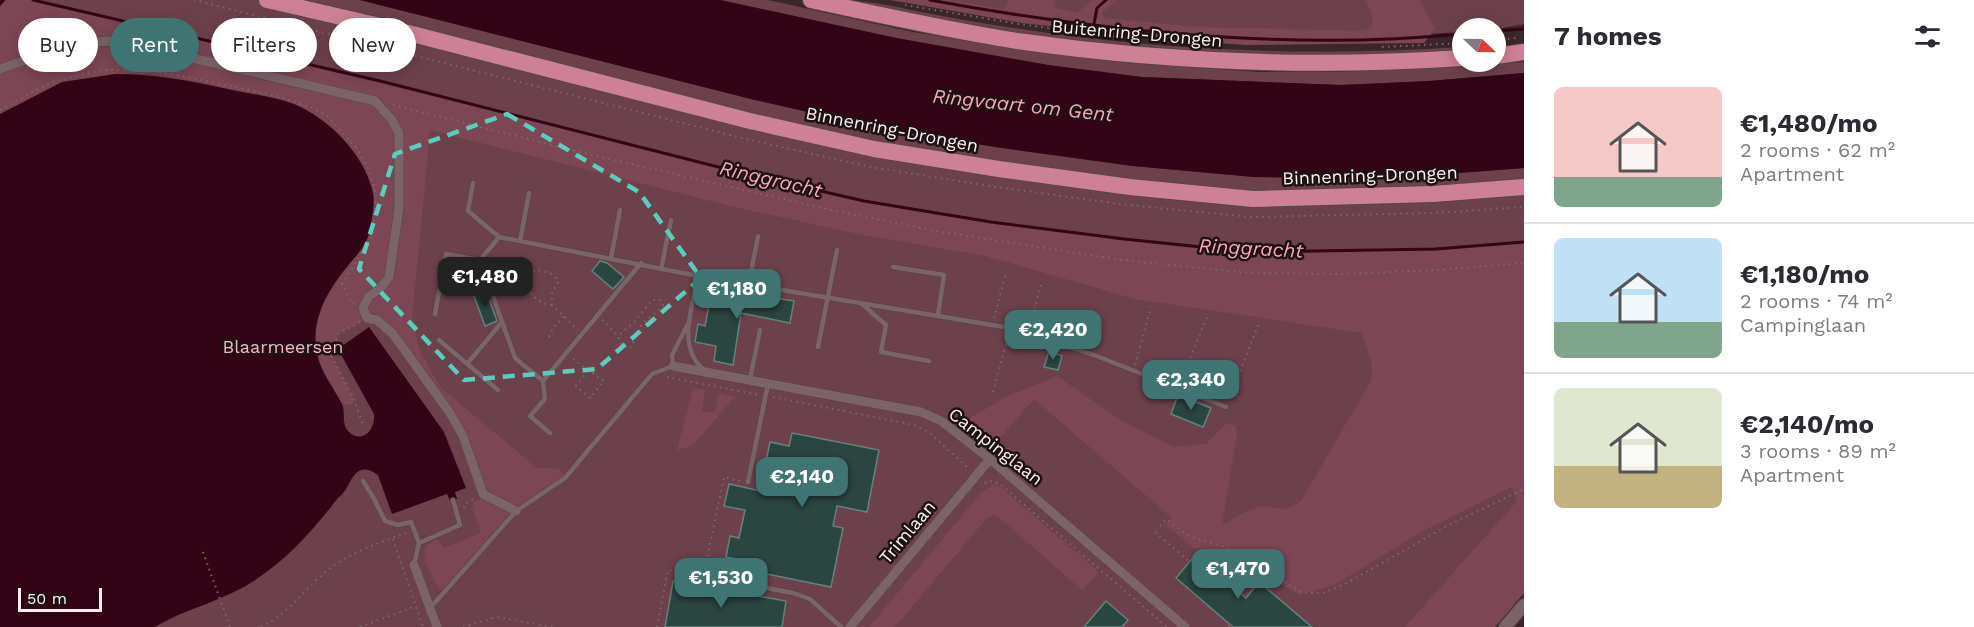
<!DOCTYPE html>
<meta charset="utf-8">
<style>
:root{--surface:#fff;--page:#f2f2f3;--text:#2b2b33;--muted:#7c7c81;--line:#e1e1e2;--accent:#407472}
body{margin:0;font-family:"Work Sans",sans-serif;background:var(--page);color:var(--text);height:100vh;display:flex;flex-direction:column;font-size:22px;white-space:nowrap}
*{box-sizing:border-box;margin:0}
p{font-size:20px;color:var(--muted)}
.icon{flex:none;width:33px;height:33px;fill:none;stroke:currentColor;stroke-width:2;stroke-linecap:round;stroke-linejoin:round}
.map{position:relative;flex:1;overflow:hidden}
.drawer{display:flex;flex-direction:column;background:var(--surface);width:450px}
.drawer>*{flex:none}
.hud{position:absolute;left:18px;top:18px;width:570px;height:54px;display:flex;gap:12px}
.needle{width:39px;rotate:112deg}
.fabs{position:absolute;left:1452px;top:18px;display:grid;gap:12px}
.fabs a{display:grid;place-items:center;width:54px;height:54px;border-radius:50%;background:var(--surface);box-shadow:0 3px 15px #0003;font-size:30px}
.scale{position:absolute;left:18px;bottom:15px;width:84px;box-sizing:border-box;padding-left:6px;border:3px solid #fff0f3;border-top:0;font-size:16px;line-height:21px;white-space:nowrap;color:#fff0f3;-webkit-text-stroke:4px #1c1214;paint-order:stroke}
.price{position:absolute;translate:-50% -51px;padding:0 14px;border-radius:12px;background:var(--accent);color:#fff;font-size:20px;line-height:39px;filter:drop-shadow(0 2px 3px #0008)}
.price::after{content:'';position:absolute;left:50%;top:36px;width:18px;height:14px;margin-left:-9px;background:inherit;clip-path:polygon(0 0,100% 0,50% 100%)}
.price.on{background:#222;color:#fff}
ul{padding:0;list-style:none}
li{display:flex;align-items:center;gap:18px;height:150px;padding:0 30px}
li+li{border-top:2px solid var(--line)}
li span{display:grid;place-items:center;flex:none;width:168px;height:120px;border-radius:9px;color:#555}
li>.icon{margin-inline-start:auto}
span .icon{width:72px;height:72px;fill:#fffc;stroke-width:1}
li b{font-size:26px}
h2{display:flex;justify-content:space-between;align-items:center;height:72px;padding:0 30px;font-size:26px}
.pill{padding:0 21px;border-radius:27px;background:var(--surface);box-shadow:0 3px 15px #0003;font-size:21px;line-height:54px}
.pill.on{background:var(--accent);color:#fff}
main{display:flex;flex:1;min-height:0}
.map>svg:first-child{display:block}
.green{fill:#6d414c}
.forest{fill:#7d4654}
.water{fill:#330415}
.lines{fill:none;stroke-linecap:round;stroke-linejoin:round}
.stream{stroke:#330415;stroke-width:3}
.building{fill:#2b4541;stroke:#65817c;stroke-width:1.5}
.lane-casing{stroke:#574549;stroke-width:6}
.street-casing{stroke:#574549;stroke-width:10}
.secondary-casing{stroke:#574549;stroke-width:14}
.highway-casing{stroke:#574549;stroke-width:18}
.path{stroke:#7c696e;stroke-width:2;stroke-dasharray:1.5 4.5;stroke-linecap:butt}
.lane{stroke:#7c6368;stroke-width:4.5}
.street{stroke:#7c6368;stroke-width:9}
.secondary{stroke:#7c6368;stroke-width:12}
.highway{stroke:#ce8194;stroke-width:16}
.marked{fill:none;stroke:#59cebe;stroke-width:4.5;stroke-dasharray:12 8;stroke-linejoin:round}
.labels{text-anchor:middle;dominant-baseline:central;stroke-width:5;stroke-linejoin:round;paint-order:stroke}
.street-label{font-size:18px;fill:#fff0f3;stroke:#1c1214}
.park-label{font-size:18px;fill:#fbb3c3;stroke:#1c1214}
.water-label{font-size:20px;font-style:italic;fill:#fda5b9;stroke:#1c1214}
</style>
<main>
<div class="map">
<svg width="1524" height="627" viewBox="0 0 1524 627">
<rect width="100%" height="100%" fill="#3b262b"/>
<g class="green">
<polygon points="6,0 360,0 755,100 878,128 1002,148 1133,166 1254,177 1341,178 1432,175 1524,168 1524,593 1495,627 0,627 0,7"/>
<polygon points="720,0 768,0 913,32 1014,48 1144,64 1259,72 1342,72 1524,62 1524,73 1429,81 1341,85 1142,77 1048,65 896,38"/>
<path d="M 838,0 C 872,0 904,9 937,15 C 974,22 1012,28 1049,33 C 1186,52 1324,56 1462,47 L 1462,51 C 1325,59 1186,56 1049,38 C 978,28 908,14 838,0 Z"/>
<polygon points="942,0 1524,0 1524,24 1496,29 1462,28 1462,32 1426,34 1147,30"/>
</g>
<g class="forest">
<path d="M 6,0 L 33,0 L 380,81 L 738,172 L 864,201 L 991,222 L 1124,239 L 1250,252 L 1436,249 L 1524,242 L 1524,593 L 1495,627 L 1405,627 L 1517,501 L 1512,487 L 1421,532 L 1334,585 L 1299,595 L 1239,559 L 1236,563 L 1222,553 L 1207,549 L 1194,548 L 1166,525 L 1172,518 L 1034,399 L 993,446 L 961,423 L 1008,396 L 1057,376 L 1125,423 L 1174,447 L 1206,444 L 1227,423 L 1235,426 L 1237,433 L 1222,526 C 1233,519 1247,509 1260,507 C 1280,504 1279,517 1301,501 L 1372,379 L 1372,365 L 1362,333 L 1135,299 L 986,256 L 858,234 L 730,206 L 430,130 L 412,320 L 421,353 L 440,387 L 537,468 L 560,469 L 565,478 L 516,511 L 483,494 L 463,436 L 393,335 L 367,318 L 338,334 L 332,357 L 353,397 L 353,404 L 349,405 L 342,404 L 320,364 L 315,339 L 317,321 L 322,304 L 343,272 L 367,241 L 372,210 L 330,127 L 315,115 L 293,104 L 203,83 L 149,74 L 115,74 L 5,110 L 0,114 L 0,7 Z"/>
<polygon points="890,0 947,0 1005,9 1008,0 1055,0 1056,8 1077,13 1092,0 1118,0 1102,12 1104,18 1198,27 1358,31 1371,28 1373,18 1366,0 1420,0 1435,29 1424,43 1246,45 1174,40 1022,23"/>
<polygon points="693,388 705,390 702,412 715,412 719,393 735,397 692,446 677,450"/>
<polygon points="993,485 1002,488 1099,572 1082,590 1001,519 994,515 987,518 895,627 869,627 981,493"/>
<path d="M 481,498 L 512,512 L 442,592 C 432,578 411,549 436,539 L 439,540 L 443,548 L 481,533 L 472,507 L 474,502 Z"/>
</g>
<g class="water">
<polygon points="360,0 720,0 896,38 1048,65 1142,77 1341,85 1429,81 1524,73 1524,168 1432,175 1341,178 1254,177 1133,166 1002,148 878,128 755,100"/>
<path d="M 115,74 C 156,74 192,81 232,90 C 252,94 275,97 294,104 C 328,118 363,153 372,189 C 376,200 372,218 370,230 C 367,245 356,256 346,268 C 324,295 307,328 320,364 C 325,377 335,391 342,404 C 346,413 341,423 348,431 C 361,445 376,430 374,414 L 338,349 L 369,327 L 444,432 L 466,488 L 455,492 L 457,499 L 450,501 L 447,494 L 392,514 L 378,475 C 352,457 352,489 338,498 C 311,533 282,565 244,587 C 215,603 183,610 155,627 L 0,627 L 0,114 L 62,82 Z"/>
</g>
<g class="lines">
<g class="stream">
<polyline points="33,0 380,81 738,172 864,201 991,222 1124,239 1250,252 1436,249 1524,242"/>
<path d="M 930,0 C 1103,32 1287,51 1462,34"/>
<polyline points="0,3 3,0"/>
<polyline points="1094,24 1097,8 1106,0"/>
<polyline points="1496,31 1524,29"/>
</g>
</g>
<g class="building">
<polygon points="600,261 607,263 624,277 613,289 592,271"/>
<polygon points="727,290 794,301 790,323 741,313 733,365 714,361 716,346 695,342 698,324 705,326 711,295 725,297"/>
<polygon points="486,291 497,321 485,326 474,296"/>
<polygon points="1049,351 1062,356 1058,370 1044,367"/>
<polygon points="1178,395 1211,408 1203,427 1171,414"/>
<polygon points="792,433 879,450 867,512 837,506 833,526 843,528 831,587 742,569 744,560 726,557 730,536 739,538 745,510 724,506 729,484 770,493 776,464 766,462 770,442 789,446"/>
<polygon points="1196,554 1246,598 1259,582 1312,627 1233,627 1176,578"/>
<polygon points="673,581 786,601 782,627 665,627"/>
<polygon points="1106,601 1128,620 1122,627 1084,627"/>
</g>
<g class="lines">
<defs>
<g id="lane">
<path d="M 473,183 L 468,211 L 499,237 L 698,276 C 693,306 676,347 704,370"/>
<polyline points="499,237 480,260 515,358 543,381 641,263"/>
<polyline points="520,241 529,193"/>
<polyline points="611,258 620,210"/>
<polyline points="893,267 944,275 938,315"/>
<polyline points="661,269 671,220"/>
<polyline points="698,276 1010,328 1094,355 1226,407"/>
<polyline points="749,283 758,236"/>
<polyline points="862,304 886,325 881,352 929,361"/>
<polyline points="435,314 446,254 480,260"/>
<polyline points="439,340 498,390"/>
<polyline points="818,347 837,250"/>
<polyline points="467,364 502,322"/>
<polyline points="750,380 760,330"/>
<polyline points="543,381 545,399 530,416 550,433"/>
<polyline points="363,481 373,497 385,521 398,525 411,522 419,543"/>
<polyline points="748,482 768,384"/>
<polyline points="414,565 419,543 460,525 453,500"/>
<polyline points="703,576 793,593 810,599 841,627"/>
<polyline points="431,607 516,511 565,478 652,374 673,366 672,355 690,320"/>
</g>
<g id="street">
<polyline points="0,69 68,45 107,41 201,60 375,101 392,120 399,133 399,208 389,277 379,290 369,296 363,308 367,318 377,320 393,334 450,413 463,436 483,494 516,511"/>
<polyline points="673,366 921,412 941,421 990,459 1185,627"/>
<polyline points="414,565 437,627"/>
<polyline points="850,627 990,459"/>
</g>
<polyline id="secondary" points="1505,627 1524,605"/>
<g id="highway">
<polyline points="267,0 393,29 750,121 874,149 999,169 1130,187 1253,199 1433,194 1524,187"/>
<path d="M 811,0 C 879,15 948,30 1017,41 C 1164,62 1314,68 1462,58"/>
<polyline points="1496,56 1524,52"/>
</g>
</defs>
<use href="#lane" class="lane-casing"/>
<use href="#street" class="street-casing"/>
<use href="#secondary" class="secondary-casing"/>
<use href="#highway" class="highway-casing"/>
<g class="path">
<polyline points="194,0 746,139 871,167 996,187 1128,205 1252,217 1434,213 1524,207"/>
<polyline points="905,5 1019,24 1140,40"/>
<polyline points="1496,40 1517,38"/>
<polyline points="1172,42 1220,45"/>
<polyline points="1382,47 1462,43"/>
<polyline points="393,105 588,154 836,211 936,231 1122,260 1249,273 1342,274 1437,270 1524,263"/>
<polyline points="0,110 51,82 103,70 145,70 177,75 282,97 312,108 326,115 358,150 370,173 376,193 373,235 342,284 352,302 355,304"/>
<path d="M 552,305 C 540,304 533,298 528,287 L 532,273 L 536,270 C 545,271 557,273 558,284 L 552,292 L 552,305 L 578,330"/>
<polyline points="994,318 1006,273"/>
<path d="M 602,320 L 618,336 L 621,344 L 629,349 C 635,343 636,333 641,326 C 647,318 658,313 663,305 L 660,300 L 652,300 L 635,321 L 618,336"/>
<polyline points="360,322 338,334 332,357 353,397 364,427"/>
<polyline points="1030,327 1042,281"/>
<polyline points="549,337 553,328 564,316"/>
<polyline points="573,359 604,381 590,398 576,386 588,371"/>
<polyline points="1135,365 1151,307"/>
<polyline points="667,377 759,395"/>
<polyline points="1181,380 1208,315"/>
<polyline points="993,392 1008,336"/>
<polyline points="773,397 914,425 930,433 968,468"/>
<polyline points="1229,399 1259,323"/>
<polyline points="985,482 986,483 992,481 1000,484 1167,627"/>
<polyline points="464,508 465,504 475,498"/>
<polyline points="1160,526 1166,519 1189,536 1222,546 1240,555 1301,592 1323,593 1347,583 1447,526 1524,489"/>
<polyline points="1155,532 1190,562"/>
<polyline points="393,539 423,627"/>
<polyline points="203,552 230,627"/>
<polyline points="1201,558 1203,556 1222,572 1219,574"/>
<polyline points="705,568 724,477 740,481"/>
<path d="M 261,627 C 293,611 302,590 328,570 C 352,551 380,543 408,532"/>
<polyline points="360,627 416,606"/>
<polyline points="463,627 496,617 553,627"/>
<polyline points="657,627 668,570 697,575"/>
<polyline points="1228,627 1230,625"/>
</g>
<use href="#lane" class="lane"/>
<use href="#street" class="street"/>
<use href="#secondary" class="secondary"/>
<use href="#highway" class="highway"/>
</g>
<path class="marked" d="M 507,114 L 639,192 L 701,278 L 597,369 L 464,380 L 359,269 L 395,154 Z"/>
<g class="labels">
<g class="street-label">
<text transform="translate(1137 33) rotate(5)">Buitenring-Drongen</text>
<text transform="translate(892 129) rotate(11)">Binnenring-Drongen</text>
<text transform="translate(1370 175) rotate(-2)">Binnenring-Drongen</text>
<text transform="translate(996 446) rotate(38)">Campinglaan</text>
<text transform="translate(907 532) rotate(-50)">Trimlaan</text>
</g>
<g class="park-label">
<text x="283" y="346">Blaarmeersen</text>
</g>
<g class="water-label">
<text transform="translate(1023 105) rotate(6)">Ringvaart om Gent</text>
<text transform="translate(771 179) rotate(13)">Ringgracht</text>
<text transform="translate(1251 248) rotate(3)">Ringgracht</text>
</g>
</g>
</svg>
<div class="fabs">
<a><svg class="needle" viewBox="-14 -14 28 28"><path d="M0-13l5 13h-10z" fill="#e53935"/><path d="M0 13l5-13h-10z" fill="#7c7c81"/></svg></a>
</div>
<div class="scale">50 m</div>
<b class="price on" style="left:485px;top:308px">€1,480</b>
<b class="price" style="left:737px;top:320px">€1,180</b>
<b class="price" style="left:1053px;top:361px">€2,420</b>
<b class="price" style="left:1191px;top:411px">€2,340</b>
<b class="price" style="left:802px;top:508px">€2,140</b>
<b class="price" style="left:1238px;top:600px">€1,470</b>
<b class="price" style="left:721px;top:609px">€1,530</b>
<div class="hud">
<a class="pill">Buy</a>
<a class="pill on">Rent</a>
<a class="pill">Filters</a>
<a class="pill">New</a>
</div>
</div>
<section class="drawer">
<h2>7 homes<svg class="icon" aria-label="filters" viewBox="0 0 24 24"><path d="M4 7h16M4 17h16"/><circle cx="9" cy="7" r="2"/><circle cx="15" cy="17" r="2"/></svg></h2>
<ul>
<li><span style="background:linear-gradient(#f6c9c9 75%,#7fa58c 0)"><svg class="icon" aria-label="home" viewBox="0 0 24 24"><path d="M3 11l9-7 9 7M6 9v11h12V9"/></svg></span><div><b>€1,480/mo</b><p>2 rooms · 62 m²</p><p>Apartment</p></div></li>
<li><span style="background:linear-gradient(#bfe0f5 70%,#7fa58c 0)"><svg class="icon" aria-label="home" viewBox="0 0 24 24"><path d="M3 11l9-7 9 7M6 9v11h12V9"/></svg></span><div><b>€1,180/mo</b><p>2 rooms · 74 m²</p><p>Campinglaan</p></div></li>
<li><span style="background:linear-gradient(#dfe7d0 65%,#c2b280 0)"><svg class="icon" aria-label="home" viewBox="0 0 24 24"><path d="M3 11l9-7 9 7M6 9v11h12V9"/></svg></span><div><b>€2,140/mo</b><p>3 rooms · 89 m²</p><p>Apartment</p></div></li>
</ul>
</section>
</main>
